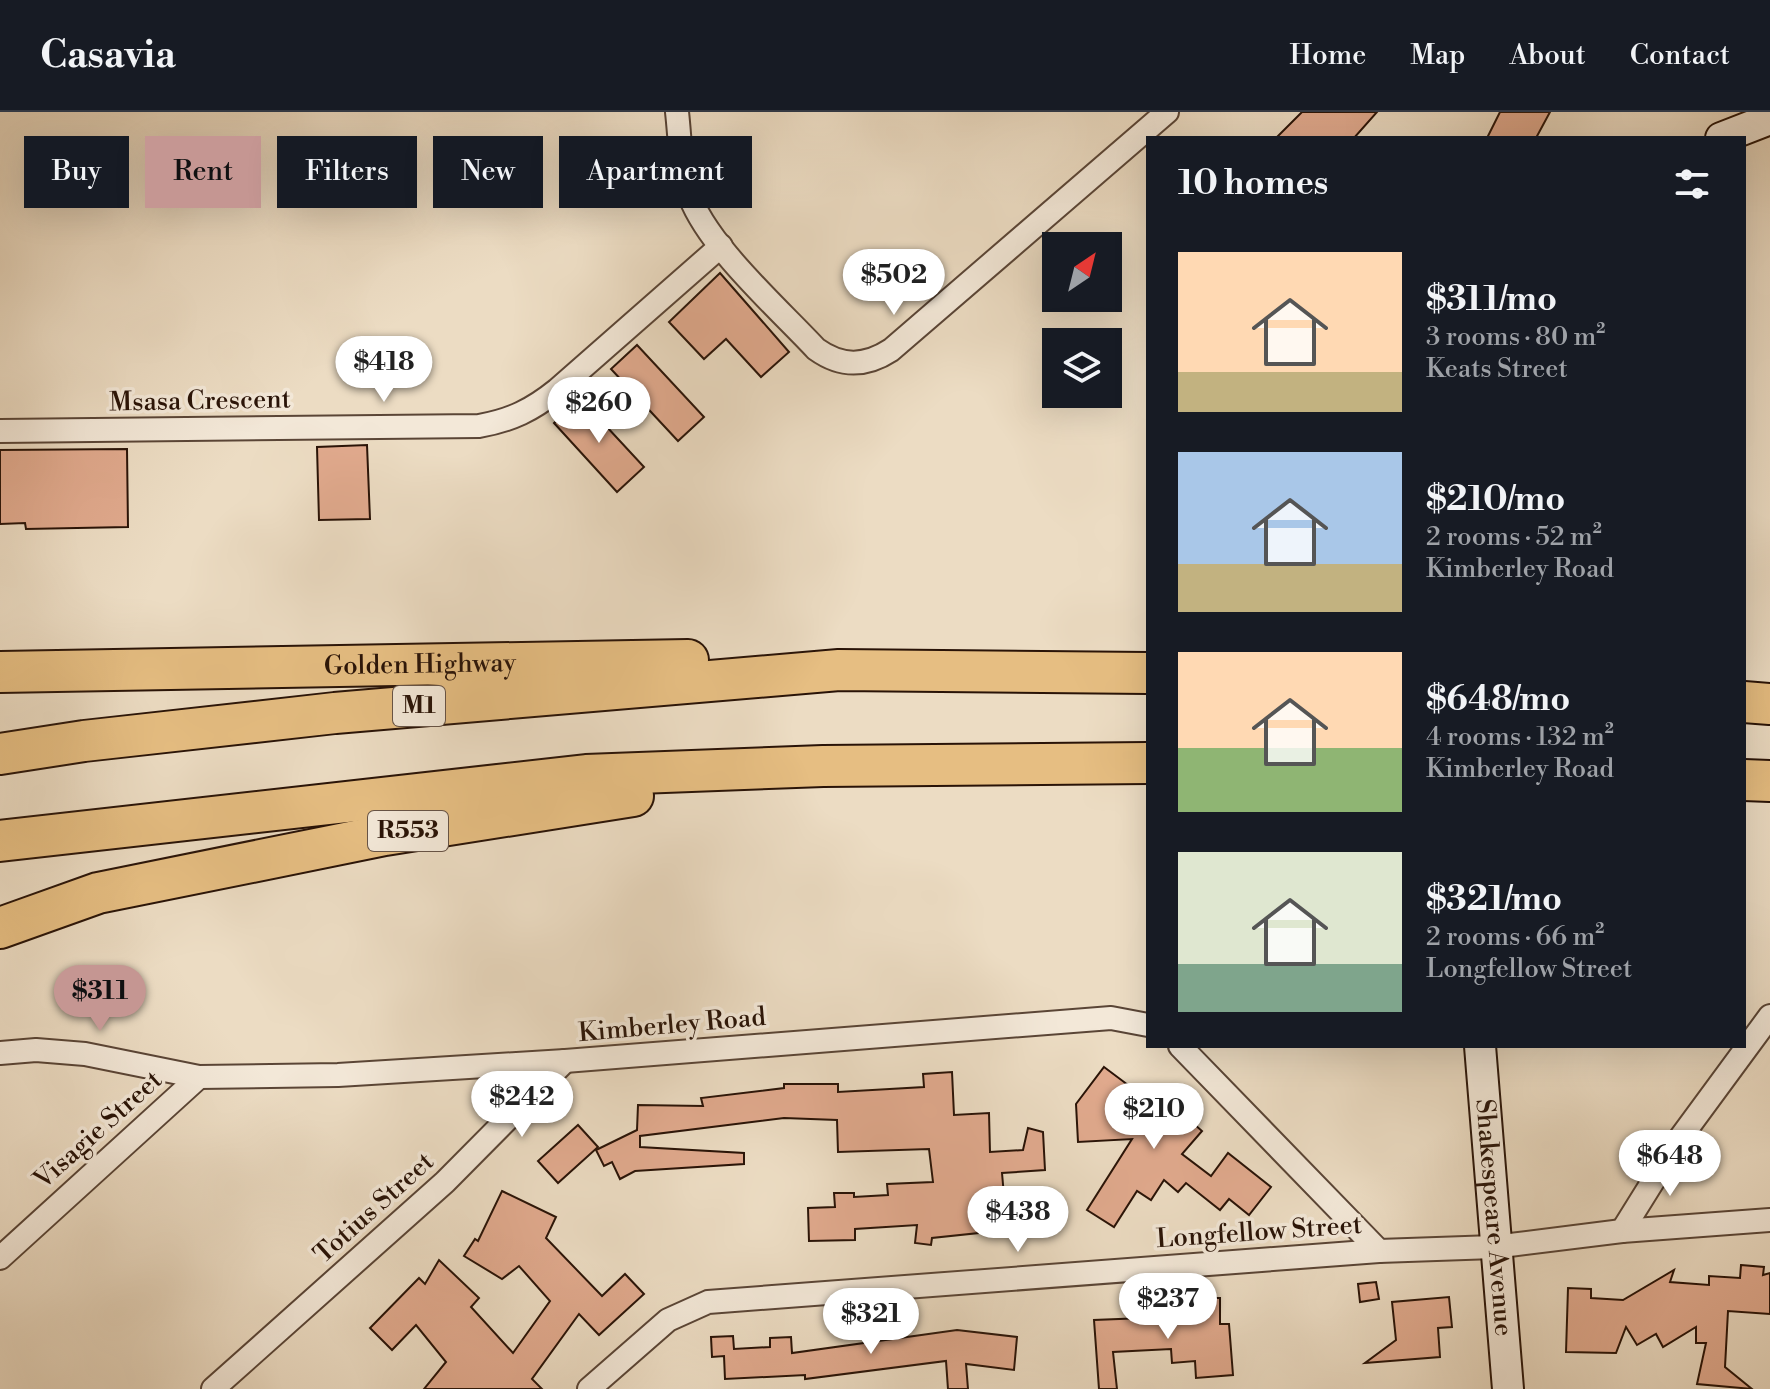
<!DOCTYPE html>
<meta charset="utf-8">
<style>
:root{--surface:#171b24;--page:#20242c;--text:#f1f3f6;--muted:#9ea1a6;--line:#363941;--accent:#c59692}
body{margin:0;font-family:"Libre Bodoni",serif;background:var(--page);color:var(--text);height:100vh;display:flex;flex-direction:column;font-size:30px;white-space:nowrap}
*{box-sizing:border-box;margin:0}
p{font-size:26px;color:var(--muted)}
.icon{flex:none;width:44px;height:44px;fill:none;stroke:currentColor;stroke-width:2;stroke-linecap:round;stroke-linejoin:round}
.map{position:relative;flex:1;overflow:hidden}
.side{position:absolute;left:1146px;top:24px;width:600px;height:912px;display:flex;flex-direction:column;background:var(--surface);border-radius:0px;box-shadow:0 8px 32px #0002}
.side>*{flex:none}
.top-card{position:absolute;left:24px;top:24px;width:760px;height:72px;display:flex;gap:16px}
.needle{width:52px;rotate:35deg}
.fabs{position:absolute;left:1042px;top:120px;display:grid;gap:16px}
.fabs a{display:grid;place-items:center;width:80px;height:80px;border-radius:0px;background:var(--surface);box-shadow:0 8px 32px #0002;font-size:40px}
.price{position:absolute;translate:-50% -68px;padding:0 18px;border-radius:28px;background:#fff;color:#222;font-size:26px;line-height:52px;filter:drop-shadow(0 2px 4px #0008)}
.price::after{content:'';position:absolute;left:50%;top:48px;width:24px;height:18px;margin-left:-12px;background:inherit;clip-path:polygon(0 0,100% 0,50% 100%)}
.price.active{background:var(--accent);color:#111}
ul{padding:0;list-style:none}
li{display:flex;align-items:center;gap:24px;height:200px;padding:0 32px}
li span{display:grid;place-items:center;flex:none;width:224px;height:160px;border-radius:0px;color:#555}
li>.icon{margin-inline-start:auto}
span .icon{width:96px;height:96px;fill:#fffc;stroke-width:1}
li b{font-size:34px}
h2{display:flex;justify-content:space-between;align-items:center;height:96px;padding:0 32px;font-size:34px}
.chip{padding:0 28px;border-radius:0px;background:var(--surface);box-shadow:0 8px 32px #0002;font-size:28px;line-height:72px}
.chip.active{background:var(--accent);color:#111}
header{display:flex;align-items:center;gap:48px;box-sizing:border-box;height:112px;padding:0 40px;background:var(--surface);border-bottom:2px solid var(--line)}
header strong{font-size:38px}
nav{display:flex;gap:44px;margin-inline-start:auto;font-size:28px}
.map>svg:first-child{display:block}
.building{fill:#e1aa8e;stroke:#291307;stroke-width:2}
.lines{fill:none;stroke-linecap:round;stroke-linejoin:round}
.street-casing{stroke:#5a4536;stroke-width:26}
.secondary-casing{stroke:#291307;stroke-width:34}
.highway-casing{stroke:#291307;stroke-width:44}
.street{stroke:#f3e8d8;stroke-width:22}
.secondary{stroke:#f3e8d8;stroke-width:30}
.highway{stroke:#e6be82;stroke-width:40}
.labels{text-anchor:middle;dominant-baseline:central;stroke-width:7;stroke-linejoin:round;paint-order:stroke}
.shield{fill:#f3e8d8;stroke:#665346;stroke-width:2}
.shield-label{font-size:24px;font-weight:bold;fill:#291307}
.street-label{font-size:26px;fill:#291307;stroke:#f3e8d8}
</style>
<header>
<strong>Casavia</strong>
<nav><a>Home</a><a>Map</a><a>About</a><a>Contact</a></nav>
</header>
<div class="map">
<svg width="1770" height="1277" viewBox="0 0 1770 1277">
<rect width="100%" height="100%" fill="#ecdcc3"/>
<filter id="stains"><feTurbulence type="fractalNoise" baseFrequency=".0025" numOctaves="4"/><feColorMatrix values="0 0 0 0 .2 0 0 0 0 .09 0 0 0 0 .02 0 0 0 .5 -.17"/></filter>
<radialGradient id="worn" r=".72"><stop offset=".6" stop-color="#630" stop-opacity="0"/><stop offset="1" stop-color="#630" stop-opacity=".3"/></radialGradient>
<g class="building">
<polygon points="1302,0 1377,0 1354,26 1276,26"/>
<polygon points="1500,0 1550,0 1536,26 1487,26"/>
<polygon points="720,161 789,240 761,265 726,227 704,247 669,210"/>
<polygon points="637,233 704,305 678,329 611,257"/>
<polygon points="581,287 644,355 617,380 554,311"/>
<polygon points="367,333 370,407 319,408 317,335"/>
<polygon points="127,337 128,415 26,417 25,411 0,412 0,338"/>
<polygon points="1104,955 1152,991 1160,982 1202,1019 1182,1042 1211,1064 1228,1041 1271,1075 1249,1103 1229,1087 1220,1098 1186,1071 1178,1080 1164,1068 1151,1088 1137,1079 1114,1115 1087,1098 1132,1027 1078,1030 1076,992"/>
<polygon points="952,960 954,1003 989,1001 990,1040 1023,1038 1028,1016 1043,1020 1045,1058 1002,1061 1007,1118 932,1126 931,1133 915,1131 917,1113 855,1117 855,1128 809,1129 808,1096 835,1095 834,1081 854,1081 854,1085 888,1083 887,1072 933,1070 929,1037 838,1040 837,1008 784,1006 640,1024 640,1035 744,1041 744,1052 635,1059 620,1067 612,1050 604,1054 596,1038 637,1018 638,993 703,994 701,986 784,976 784,972 838,972 838,980 924,975 923,962"/>
<polygon points="578,1013 598,1035 558,1071 538,1049"/>
<polygon points="502,1079 556,1105 546,1126 602,1184 625,1162 644,1182 599,1223 579,1202 532,1267 542,1277 424,1277 446,1250 416,1213 392,1238 370,1216 419,1166 425,1172 439,1148 479,1186 471,1195 513,1241 550,1189 519,1154 502,1167 464,1144 475,1127 478,1129"/>
<polygon points="1741,1153 1764,1155 1763,1163 1770,1161 1770,1202 1728,1199 1725,1255 1752,1277 1697,1272 1706,1231 1696,1231 1696,1215 1663,1235 1656,1222 1637,1233 1626,1215 1616,1241 1566,1240 1568,1176 1591,1177 1591,1186 1623,1188 1674,1158 1670,1170 1709,1173 1709,1164 1740,1166"/>
<polygon points="1376,1170 1379,1187 1360,1190 1358,1172"/>
<polygon points="1449,1185 1452,1215 1438,1216 1440,1245 1365,1251 1396,1228 1392,1190"/>
<polygon points="1202,1186 1220,1186 1220,1212 1229,1212 1233,1263 1196,1266 1195,1249 1172,1251 1171,1237 1113,1240 1117,1277 1099,1277 1094,1208 1169,1205 1168,1198 1202,1196"/>
<polygon points="957,1218 1017,1225 1014,1258 966,1252 968,1277 948,1277 946,1249 805,1267 805,1263 725,1267 724,1244 712,1245 711,1225 733,1224 734,1237 770,1235 770,1226 791,1225 792,1241"/>
</g>
<g class="lines">
<defs>
<g id="street">
<path d="M 677,0 C 680,26 680,55 688,79 C 704,131 778,196 816,237 C 841,255 865,255 891,238 L 1167,0"/>
<path d="M 0,319 L 479,314 C 512,308 532,298 557,278 L 721,134"/>
<polyline points="1180,934 1379,1139"/>
<polyline points="0,941 36,938 85,942 199,965 338,963 565,949 1111,906 1148,913"/>
<polyline points="1622,1119 1678,1029 1770,904"/>
<polyline points="0,1146 199,965"/>
<polyline points="213,1277 445,1070 565,949"/>
<polyline points="589,1277 668,1208 708,1190 1379,1139 1494,1135 1622,1119 1770,1108"/>
</g>
<g id="secondary">
<polyline points="1721,26 1770,7"/>
<path id="s1" d="M 1480,934 L 1508,1277"/>
</g>
<g id="highway">
<path id="s2" d="M 0,560 L 688,548"/>
<polyline points="1744,590 1770,592"/>
<polyline points="0,642 84,629 335,601 839,558 1148,561"/>
<polyline points="1744,668 1770,669"/>
<polyline points="0,729 586,663 823,654 1148,651"/>
<polyline points="0,816 98,781 385,723 633,684"/>
</g>
</defs>
<use href="#street" class="street-casing"/>
<use href="#secondary" class="secondary-casing"/>
<use href="#highway" class="highway-casing"/>
<use href="#street" class="street"/>
<use href="#secondary" class="secondary"/>
<use href="#highway" class="highway"/>
</g>
<g class="labels">
<g class="shield">
<rect x="393" y="574" width="52" height="40" rx="6"/>
<rect x="368" y="699" width="80" height="40" rx="6"/>
</g>
<g class="shield-label">
<text x="419" y="594">M1</text>
<text x="408" y="719">R553</text>
</g>
<g class="street-label">
<text transform="translate(200 289) rotate(-1)">Msasa Crescent</text>
<text stroke="none"><textPath href="#s2" startOffset="420">Golden Highway</textPath></text>
<text transform="translate(672 913) rotate(-5)">Kimberley Road</text>
<text transform="translate(98 1018) rotate(-42)">Visagie Street</text>
<text transform="translate(374 1096) rotate(-42)">Totius Street</text>
<text stroke="none"><textPath href="#s1" startOffset="172">Shakespeare Avenue</textPath></text>
<text transform="translate(1259 1120) rotate(-4)">Longfellow Street</text>
</g>
</g>
<rect width="100%" height="100%" filter="url(#stains)"/>
<rect width="100%" height="100%" fill="url(#worn)"/>
</svg>
<div class="fabs">
<a><svg class="needle" viewBox="-14 -14 28 28"><path d="M0-13l5 13h-10z" fill="#e53935"/><path d="M0 13l5-13h-10z" fill="#9ea1a6"/></svg></a>
<a><svg class="icon" aria-label="layers" viewBox="0 0 24 24"><path d="M12 4l9 5-9 5-9-5zM3 14l9 5 9-5"/></svg></a>
</div>
<b class="price" style="left:894px;top:205px">$502</b>
<b class="price" style="left:384px;top:292px">$418</b>
<b class="price" style="left:599px;top:333px">$260</b>
<b class="price active" style="left:100px;top:921px">$311</b>
<b class="price" style="left:522px;top:1027px">$242</b>
<b class="price" style="left:1154px;top:1039px">$210</b>
<b class="price" style="left:1670px;top:1086px">$648</b>
<b class="price" style="left:1018px;top:1142px">$438</b>
<b class="price" style="left:1168px;top:1229px">$237</b>
<b class="price" style="left:871px;top:1244px">$321</b>
<div class="top-card">
<a class="chip">Buy</a>
<a class="chip active">Rent</a>
<a class="chip">Filters</a>
<a class="chip">New</a>
<a class="chip">Apartment</a>
</div>
<section class="side">
<h2>10 homes<svg class="icon" aria-label="filters" viewBox="0 0 24 24"><path d="M4 7h16M4 17h16"/><circle cx="9" cy="7" r="2"/><circle cx="15" cy="17" r="2"/></svg></h2>
<ul>
<li><span style="background:linear-gradient(#ffd9b3 75%,#c2b280 0)"><svg class="icon" aria-label="home" viewBox="0 0 24 24"><path d="M3 11l9-7 9 7M6 9v11h12V9"/></svg></span><div><b>$311/mo</b><p>3 rooms · 80 m²</p><p>Keats Street</p></div></li>
<li><span style="background:linear-gradient(#a9c7e8 70%,#c2b280 0)"><svg class="icon" aria-label="home" viewBox="0 0 24 24"><path d="M3 11l9-7 9 7M6 9v11h12V9"/></svg></span><div><b>$210/mo</b><p>2 rooms · 52 m²</p><p>Kimberley Road</p></div></li>
<li><span style="background:linear-gradient(#ffd9b3 60%,#8fb573 0)"><svg class="icon" aria-label="home" viewBox="0 0 24 24"><path d="M3 11l9-7 9 7M6 9v11h12V9"/></svg></span><div><b>$648/mo</b><p>4 rooms · 132 m²</p><p>Kimberley Road</p></div></li>
<li><span style="background:linear-gradient(#dfe7d0 70%,#7fa58c 0)"><svg class="icon" aria-label="home" viewBox="0 0 24 24"><path d="M3 11l9-7 9 7M6 9v11h12V9"/></svg></span><div><b>$321/mo</b><p>2 rooms · 66 m²</p><p>Longfellow Street</p></div></li>
</ul>
</section>
</div>
